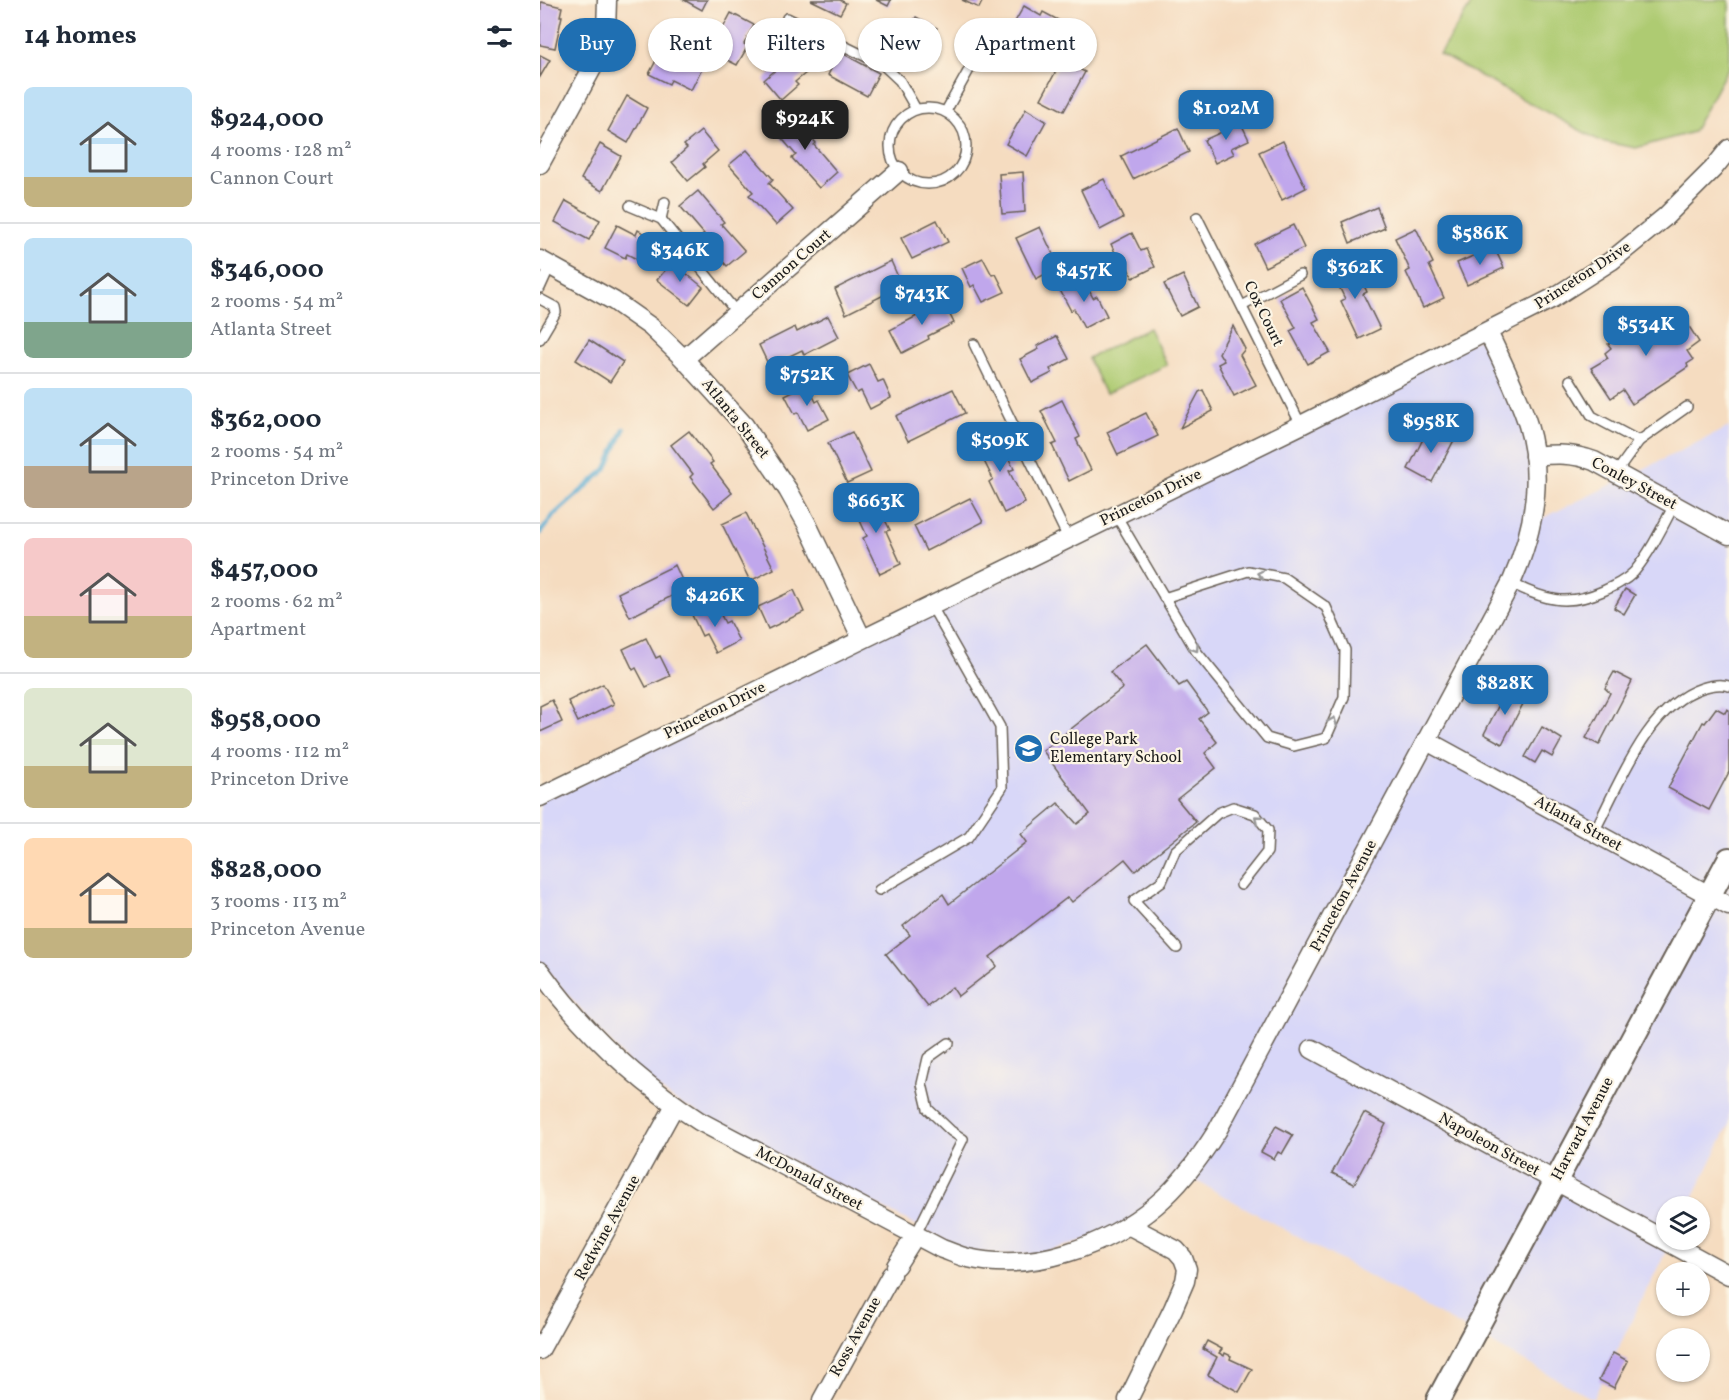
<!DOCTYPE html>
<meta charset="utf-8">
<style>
:root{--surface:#fff;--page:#f2f2f3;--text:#1f2937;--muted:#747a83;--line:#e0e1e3;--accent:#1f6fb2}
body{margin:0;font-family:Vollkorn,serif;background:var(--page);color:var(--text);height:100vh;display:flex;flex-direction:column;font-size:22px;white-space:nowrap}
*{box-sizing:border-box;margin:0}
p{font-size:20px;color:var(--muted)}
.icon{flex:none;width:33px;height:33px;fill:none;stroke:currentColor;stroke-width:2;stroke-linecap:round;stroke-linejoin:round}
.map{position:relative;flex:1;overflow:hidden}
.drawer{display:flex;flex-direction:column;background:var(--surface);width:540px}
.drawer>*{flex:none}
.banner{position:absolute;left:18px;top:18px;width:570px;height:54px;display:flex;gap:12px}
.tools{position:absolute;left:1116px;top:1196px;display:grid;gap:12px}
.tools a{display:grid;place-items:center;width:54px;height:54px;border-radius:50%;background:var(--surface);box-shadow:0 2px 4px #0004;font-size:30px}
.price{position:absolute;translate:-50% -51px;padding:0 14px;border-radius:12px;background:var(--accent);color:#fff;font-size:20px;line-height:39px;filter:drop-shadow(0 2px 3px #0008)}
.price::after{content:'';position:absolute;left:50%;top:36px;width:18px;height:14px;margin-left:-9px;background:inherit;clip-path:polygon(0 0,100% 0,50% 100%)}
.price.current{background:#222;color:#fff}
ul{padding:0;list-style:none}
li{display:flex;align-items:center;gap:18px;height:150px;padding:0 24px}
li+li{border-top:2px solid var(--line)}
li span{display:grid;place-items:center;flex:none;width:168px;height:120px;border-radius:9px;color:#555}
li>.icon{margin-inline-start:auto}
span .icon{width:72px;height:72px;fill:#fffc;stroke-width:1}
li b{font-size:26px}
h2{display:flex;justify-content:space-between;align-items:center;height:72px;padding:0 24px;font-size:26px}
.tag{padding:0 21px;border-radius:27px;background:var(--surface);box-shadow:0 2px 4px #0004;font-size:21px;line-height:54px}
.tag.current{background:var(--accent);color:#fff}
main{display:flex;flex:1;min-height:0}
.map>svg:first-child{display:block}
.built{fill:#d8d7f8}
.green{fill:#aecb72;stroke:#657447;stroke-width:1.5}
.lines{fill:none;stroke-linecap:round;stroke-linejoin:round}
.stream{stroke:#56aad2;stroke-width:4.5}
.building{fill:#c0a7ec}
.service-casing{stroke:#685f55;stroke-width:12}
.minor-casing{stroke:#685f55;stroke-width:21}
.tertiary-casing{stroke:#685f55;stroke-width:26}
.service{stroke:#fff;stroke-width:9}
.minor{stroke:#fff;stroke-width:18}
.tertiary{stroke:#fff;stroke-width:22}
.oneway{stroke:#999}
.labels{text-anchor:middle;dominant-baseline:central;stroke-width:4.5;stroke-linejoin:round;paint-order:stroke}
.street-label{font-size:16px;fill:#1c1c1c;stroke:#fcf5e5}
.poi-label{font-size:16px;fill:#1c1c1c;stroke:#fcf5e5;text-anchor:start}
</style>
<main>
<section class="drawer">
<h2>14 homes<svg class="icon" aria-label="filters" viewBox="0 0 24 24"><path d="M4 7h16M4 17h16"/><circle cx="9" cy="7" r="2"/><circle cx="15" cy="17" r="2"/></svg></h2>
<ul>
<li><span style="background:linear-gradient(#bfe0f5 75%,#c2b280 0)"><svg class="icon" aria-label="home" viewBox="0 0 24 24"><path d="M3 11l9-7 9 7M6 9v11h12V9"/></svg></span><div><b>$924,000</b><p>4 rooms · 128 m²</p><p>Cannon Court</p></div></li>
<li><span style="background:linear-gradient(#bfe0f5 70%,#7fa58c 0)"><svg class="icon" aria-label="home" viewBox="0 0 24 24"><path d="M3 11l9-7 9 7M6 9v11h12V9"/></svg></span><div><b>$346,000</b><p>2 rooms · 54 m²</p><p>Atlanta Street</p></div></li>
<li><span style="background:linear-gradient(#bfe0f5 65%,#b9a48a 0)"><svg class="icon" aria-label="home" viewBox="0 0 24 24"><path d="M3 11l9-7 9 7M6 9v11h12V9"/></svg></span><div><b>$362,000</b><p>2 rooms · 54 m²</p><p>Princeton Drive</p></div></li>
<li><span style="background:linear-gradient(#f6c9c9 65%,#c2b280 0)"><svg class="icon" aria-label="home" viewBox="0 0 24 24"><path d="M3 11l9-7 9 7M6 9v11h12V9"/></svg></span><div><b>$457,000</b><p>2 rooms · 62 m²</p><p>Apartment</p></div></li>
<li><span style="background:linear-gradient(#dfe7d0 65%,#c2b280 0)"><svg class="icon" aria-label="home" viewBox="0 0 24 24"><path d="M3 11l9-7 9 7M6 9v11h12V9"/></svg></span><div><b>$958,000</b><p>4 rooms · 112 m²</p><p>Princeton Drive</p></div></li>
<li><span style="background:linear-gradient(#ffd9b3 75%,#c2b280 0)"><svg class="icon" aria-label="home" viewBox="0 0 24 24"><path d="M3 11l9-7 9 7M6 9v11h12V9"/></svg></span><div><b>$828,000</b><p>3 rooms · 113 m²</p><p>Princeton Avenue</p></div></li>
</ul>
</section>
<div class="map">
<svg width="1189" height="1400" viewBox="0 0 1189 1400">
<rect width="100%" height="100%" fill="#fcf5e5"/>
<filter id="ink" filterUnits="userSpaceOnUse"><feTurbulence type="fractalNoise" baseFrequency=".0167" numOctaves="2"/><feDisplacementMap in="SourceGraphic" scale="12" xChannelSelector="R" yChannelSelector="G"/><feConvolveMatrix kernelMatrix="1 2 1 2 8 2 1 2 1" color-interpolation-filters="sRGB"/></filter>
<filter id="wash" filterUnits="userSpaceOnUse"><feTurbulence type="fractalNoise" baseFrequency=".008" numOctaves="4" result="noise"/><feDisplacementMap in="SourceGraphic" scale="24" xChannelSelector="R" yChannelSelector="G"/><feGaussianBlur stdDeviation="1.35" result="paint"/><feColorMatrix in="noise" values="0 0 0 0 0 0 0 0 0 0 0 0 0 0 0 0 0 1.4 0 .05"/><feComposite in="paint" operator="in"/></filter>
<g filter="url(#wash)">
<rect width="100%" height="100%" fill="#f5dcc0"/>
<polygon class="built" points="951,333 989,433 997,521 1189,427 1189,1125 1149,1206 1126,1206 1126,1239 1132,1239 1053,1399 642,1173 599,1222 498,1255 430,1253 134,1100 94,1069 0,963 0,794"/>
<g class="green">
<polygon points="934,0 1189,0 1189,66 1153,132 1096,148 1060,141 899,54"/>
<polygon points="609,328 627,365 565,394 548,358"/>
</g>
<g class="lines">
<polyline class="stream" points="0,533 13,516 66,469 84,429"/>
</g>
<g id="blocks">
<g class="building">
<polygon points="144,0 167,0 162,10"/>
<polygon points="271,0 300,0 306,3 300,14"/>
<polygon points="336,0 351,0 348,6"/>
<polygon points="422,0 443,0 439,8"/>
<polygon points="1,2 22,7 20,16 22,16 15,48 0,45"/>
<polygon points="484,6 501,16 503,12 522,22 510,43 493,34 490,37 472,27"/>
<polygon points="191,13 214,25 204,44 208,46 197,65 175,54 185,34 181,32"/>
<polygon points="376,17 397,28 379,62 358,51"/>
<polygon points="255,48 272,68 255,82 258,85 241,100 224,80 240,66 237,63"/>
<polygon points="121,51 140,61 142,57 162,68 151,90 131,80 129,84 109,74"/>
<polygon points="300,52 339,73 327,96 288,75"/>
<polygon points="0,55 10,60 0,77"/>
<polygon points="522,60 545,72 524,111 501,99"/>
<polygon points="87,96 107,108 88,143 68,131"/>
<polygon points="486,109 506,121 487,156 466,144"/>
<polygon points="250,113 276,143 274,145 297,172 279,188 252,158 256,155 233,128"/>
<polygon points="699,119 709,140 691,148 694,154 675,163 664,140 682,132 680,128"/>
<polygon points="638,128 649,152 593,179 581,156"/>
<polygon points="161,131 178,151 163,164 165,167 148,181 132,162 147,148 144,145"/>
<polygon points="743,141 766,188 742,200 719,152"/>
<polygon points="60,144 81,156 62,191 41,179"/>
<polygon points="207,150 233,179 229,183 253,210 236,225 209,195 213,192 189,165"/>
<polygon points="483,172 485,212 462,214 459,174"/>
<polygon points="564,179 583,218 560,230 541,190"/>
<polygon points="158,191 184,222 181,224 205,251 187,266 161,237 164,234 140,206"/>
<polygon points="26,201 60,220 49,240 15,222"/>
<polygon points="837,207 845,228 810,243 802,222"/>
<polygon points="397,220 408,242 372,259 361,238"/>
<polygon points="77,225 96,235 98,230 118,241 106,264 87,254 85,258 65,248"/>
<polygon points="753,225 764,248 725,267 714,244"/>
<polygon points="500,227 519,267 496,279 476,238"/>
<polygon points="876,228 893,263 889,265 904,298 883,308 866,272 870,270 855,238"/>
<polygon points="592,233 601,251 606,249 615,267 593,278 584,261 580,263 571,244"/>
<polygon points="954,247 964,268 927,285 917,263"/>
<polygon points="443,258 452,275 456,274 465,292 443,302 434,285 431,287 422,268"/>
<polygon points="812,260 827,292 823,294 840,329 819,339 801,301 805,299 791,270"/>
<polygon points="351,261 362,286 306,314 295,289"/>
<polygon points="132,262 163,287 149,305 117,280"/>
<polygon points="643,275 658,307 640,316 624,284"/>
<polygon points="543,278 553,298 557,296 567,316 544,328 534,309 531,311 520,290"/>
<polygon points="762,287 779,319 773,322 790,352 768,364 750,331 756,328 740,299"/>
<polygon points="402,299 414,323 388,336 389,339 362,353 350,330 377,316 374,313"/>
<polygon points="1115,313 1119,319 1124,316 1130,326 1143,317 1159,342 1147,351 1153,360 1147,364 1148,367 1092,404 1083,390 1071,398 1051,368 1068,358 1065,353 1071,348 1068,344"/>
<polygon points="288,316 299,337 264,355 262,350 229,366 219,345 255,327 257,332"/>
<polygon points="693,326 705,349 700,355 716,385 694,396 678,364 684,361 679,353"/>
<polygon points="517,336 529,359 510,369 512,373 492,383 480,359 499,349 497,346"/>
<polygon points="49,340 83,362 70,382 36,360"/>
<polygon points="329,364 338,382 343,380 351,398 330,409 321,391 317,393 307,375"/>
<polygon points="267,384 276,402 279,400 289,419 267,430 258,412 255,414 245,395"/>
<polygon points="413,389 425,413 368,441 356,416"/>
<polygon points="663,390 673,411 640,428 659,392"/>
<polygon points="522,400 540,437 536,439 551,470 529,481 512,445 517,443 501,411"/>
<polygon points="606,413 618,436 578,455 567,432"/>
<polygon points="889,427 914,440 892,482 868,469"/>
<polygon points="149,431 173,462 170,464 192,493 174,508 150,477 153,474 131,445"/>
<polygon points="312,432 331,472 307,483 288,443"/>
<polygon points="456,433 474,469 469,471 485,503 464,513 449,482 453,479 435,443"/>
<polygon points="332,493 350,530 346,531 361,564 340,574 323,538 327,536 312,503"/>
<polygon points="430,498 443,522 386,551 374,526"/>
<polygon points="206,513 234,569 210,581 182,524"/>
<polygon points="135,565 146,589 90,617 78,593"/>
<polygon points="1085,589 1095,595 1084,614 1074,608"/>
<polygon points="254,590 264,612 228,629 218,607"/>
<polygon points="175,603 185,623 189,621 199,641 176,653 166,634 162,636 152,615"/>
<polygon points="106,638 116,658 120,656 130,676 106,687 96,668 93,670 83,649"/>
<polygon points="607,644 639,686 646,682 668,712 659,719 677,742 665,753 676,768 637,799 656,822 595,871 585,859 532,902 528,897 450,957 457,966 418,996 412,987 388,1007 346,954 370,935 363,926 403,894 409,904 487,842 481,834 518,803 537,824 550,814 503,751 583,688 570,672"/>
<polygon points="1074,672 1092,681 1059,745 1046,738 1070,693 1065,688"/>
<polygon points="63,684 74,704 38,722 28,701"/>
<polygon points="967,689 986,698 962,744 944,734"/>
<polygon points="12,700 22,722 0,732 0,706"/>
<polygon points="1176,708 1185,713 1187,709 1189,710 1189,772 1169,810 1128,788 1163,722 1165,723"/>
<polygon points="1002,727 1022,739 1012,757 1002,751 995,763 985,757"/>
<polygon points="824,1113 846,1124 814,1184 792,1173"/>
<polygon points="736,1126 753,1135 742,1154 738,1152 734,1159 721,1152"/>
<polygon points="667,1341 682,1349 679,1353 684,1356 685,1353 691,1356 690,1359 712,1369 699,1392 668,1375 677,1357 663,1349"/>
<polygon points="1073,1353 1088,1361 1074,1388 1059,1380"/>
</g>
</g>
</g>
<g filter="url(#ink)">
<use href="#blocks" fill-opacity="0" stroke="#685f55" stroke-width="1.5"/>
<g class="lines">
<defs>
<g id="service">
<polyline points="247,18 343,65 360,81 376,109"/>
<circle cx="388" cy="146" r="38"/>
<polyline points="406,111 450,32"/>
<polyline points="90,206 121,219 197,313"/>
<polyline points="657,217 761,425"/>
<polyline points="121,219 125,202"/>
<polyline points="0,288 10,266"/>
<polyline points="0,299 15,307 16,312 0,339"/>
<polyline points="702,306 760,275"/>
<polyline points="434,344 528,538"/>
<polyline points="1030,380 1052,416 1099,441 1076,473"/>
<polyline points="1099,441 1147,407"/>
<polyline points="576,515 656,651 727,738 754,746 786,738 804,697 805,650 786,607 744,578 708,571 624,598"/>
<path d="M 971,583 C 1004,600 1027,607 1063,591 C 1074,586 1085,581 1094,572 C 1111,551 1122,528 1134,505"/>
<path d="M 1054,832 C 1079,785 1107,706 1162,688 C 1171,685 1180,683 1189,686"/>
<polyline points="339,890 429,837 462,788 460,727 391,605"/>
<polyline points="637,948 594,901 622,881 635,851 678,813 693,807 715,814 728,830 727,852 701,885"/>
<polyline points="375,1236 423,1139 411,1131 388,1109 382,1084 388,1058 409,1043"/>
</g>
<g id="minor">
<polyline points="0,164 61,52 66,31 67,0"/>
<polyline points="0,260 74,301 111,327 144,359 204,425 248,490 267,524 322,639"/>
<polyline points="144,359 359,171"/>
<path d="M 994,456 C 1016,454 1033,453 1054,461 L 1189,535"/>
<polyline points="887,741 1189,906"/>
<polyline points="0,797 761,425 1013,298 1071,261 1125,217 1173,169 1189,149"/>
<path d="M 0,971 C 44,1032 97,1081 159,1121 L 402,1249 C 411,1252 419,1256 428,1258 C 492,1273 567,1246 616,1205 C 641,1184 660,1158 677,1131 L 972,581 C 994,531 1004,479 988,425 C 978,393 962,362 948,332"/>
<polyline points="772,1049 1189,1275"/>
<polyline points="588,1225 636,1250 643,1258 647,1269 645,1281 633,1309 588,1400"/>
<polyline points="356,1266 375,1236"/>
<polyline points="0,1350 135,1105"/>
<polyline points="282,1400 351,1275"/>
</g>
<polyline id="tertiary" points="898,1400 1189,859"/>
</defs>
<use href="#service" class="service-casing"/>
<use href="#minor" class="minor-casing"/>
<use href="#tertiary" class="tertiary-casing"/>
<use href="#service" class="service"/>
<use href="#minor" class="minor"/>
<use href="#tertiary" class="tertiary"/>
</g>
<defs><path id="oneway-chevron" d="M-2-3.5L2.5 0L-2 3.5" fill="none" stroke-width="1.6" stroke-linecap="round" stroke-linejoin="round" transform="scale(1.5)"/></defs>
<g class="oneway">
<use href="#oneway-chevron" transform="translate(721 574) rotate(-169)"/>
<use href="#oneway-chevron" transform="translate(655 648) rotate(56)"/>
<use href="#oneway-chevron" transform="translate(793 721) rotate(-67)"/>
<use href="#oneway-chevron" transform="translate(718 819) rotate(-139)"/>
</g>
</g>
<defs>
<symbol id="school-disc" viewBox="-11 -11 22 22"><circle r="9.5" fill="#1f6fb2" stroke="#fcf5e5"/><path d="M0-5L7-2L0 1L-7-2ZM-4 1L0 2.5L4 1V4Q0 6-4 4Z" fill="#fff"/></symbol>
</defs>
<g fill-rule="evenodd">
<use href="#school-disc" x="472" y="732" width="33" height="33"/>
</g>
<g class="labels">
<g class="street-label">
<text transform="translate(252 265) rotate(-41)">Cannon Court</text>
<text transform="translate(1043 276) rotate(-33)">Princeton Drive</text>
<text transform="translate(723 314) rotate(64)">Cox Court</text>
<text transform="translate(195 419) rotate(51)">Atlanta Street</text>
<text transform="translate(1094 484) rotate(28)">Conley Street</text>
<text transform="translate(611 498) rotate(-26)">Princeton Drive</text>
<text transform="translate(175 711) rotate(-26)">Princeton Drive</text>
<text transform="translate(1038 824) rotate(29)">Atlanta Street</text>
<text transform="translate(804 896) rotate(-62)">Princeton Avenue</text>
<text transform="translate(1043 1129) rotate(-62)">Harvard Avenue</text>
<text transform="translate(949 1145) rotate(29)">Napoleon Street</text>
<text transform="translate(269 1179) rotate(28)">McDonald Street</text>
<text transform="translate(68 1228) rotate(-61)">Redwine Avenue</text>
<text transform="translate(316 1337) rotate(-61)">Ross Avenue</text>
</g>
<g class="poi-label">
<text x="510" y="740">College Park<tspan x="510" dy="18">Elementary School</tspan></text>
</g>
</g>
</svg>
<div class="tools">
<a><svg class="icon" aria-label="layers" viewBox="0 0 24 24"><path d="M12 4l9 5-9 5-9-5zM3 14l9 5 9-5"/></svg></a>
<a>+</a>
<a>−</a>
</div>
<b class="price" style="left:686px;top:141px">$1.02M</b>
<b class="price current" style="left:265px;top:151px">$924K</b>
<b class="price" style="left:940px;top:266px">$586K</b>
<b class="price" style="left:140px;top:283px">$346K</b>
<b class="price" style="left:815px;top:300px">$362K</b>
<b class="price" style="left:544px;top:303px">$457K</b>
<b class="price" style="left:382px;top:326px">$743K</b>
<b class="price" style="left:1106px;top:357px">$534K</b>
<b class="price" style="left:267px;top:407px">$752K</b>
<b class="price" style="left:891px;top:454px">$958K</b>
<b class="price" style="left:460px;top:473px">$509K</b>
<b class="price" style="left:336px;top:534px">$663K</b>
<b class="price" style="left:175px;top:628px">$426K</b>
<b class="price" style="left:965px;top:716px">$828K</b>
<div class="banner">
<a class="tag current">Buy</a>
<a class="tag">Rent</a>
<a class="tag">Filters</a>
<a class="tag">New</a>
<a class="tag">Apartment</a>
</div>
</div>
</main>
